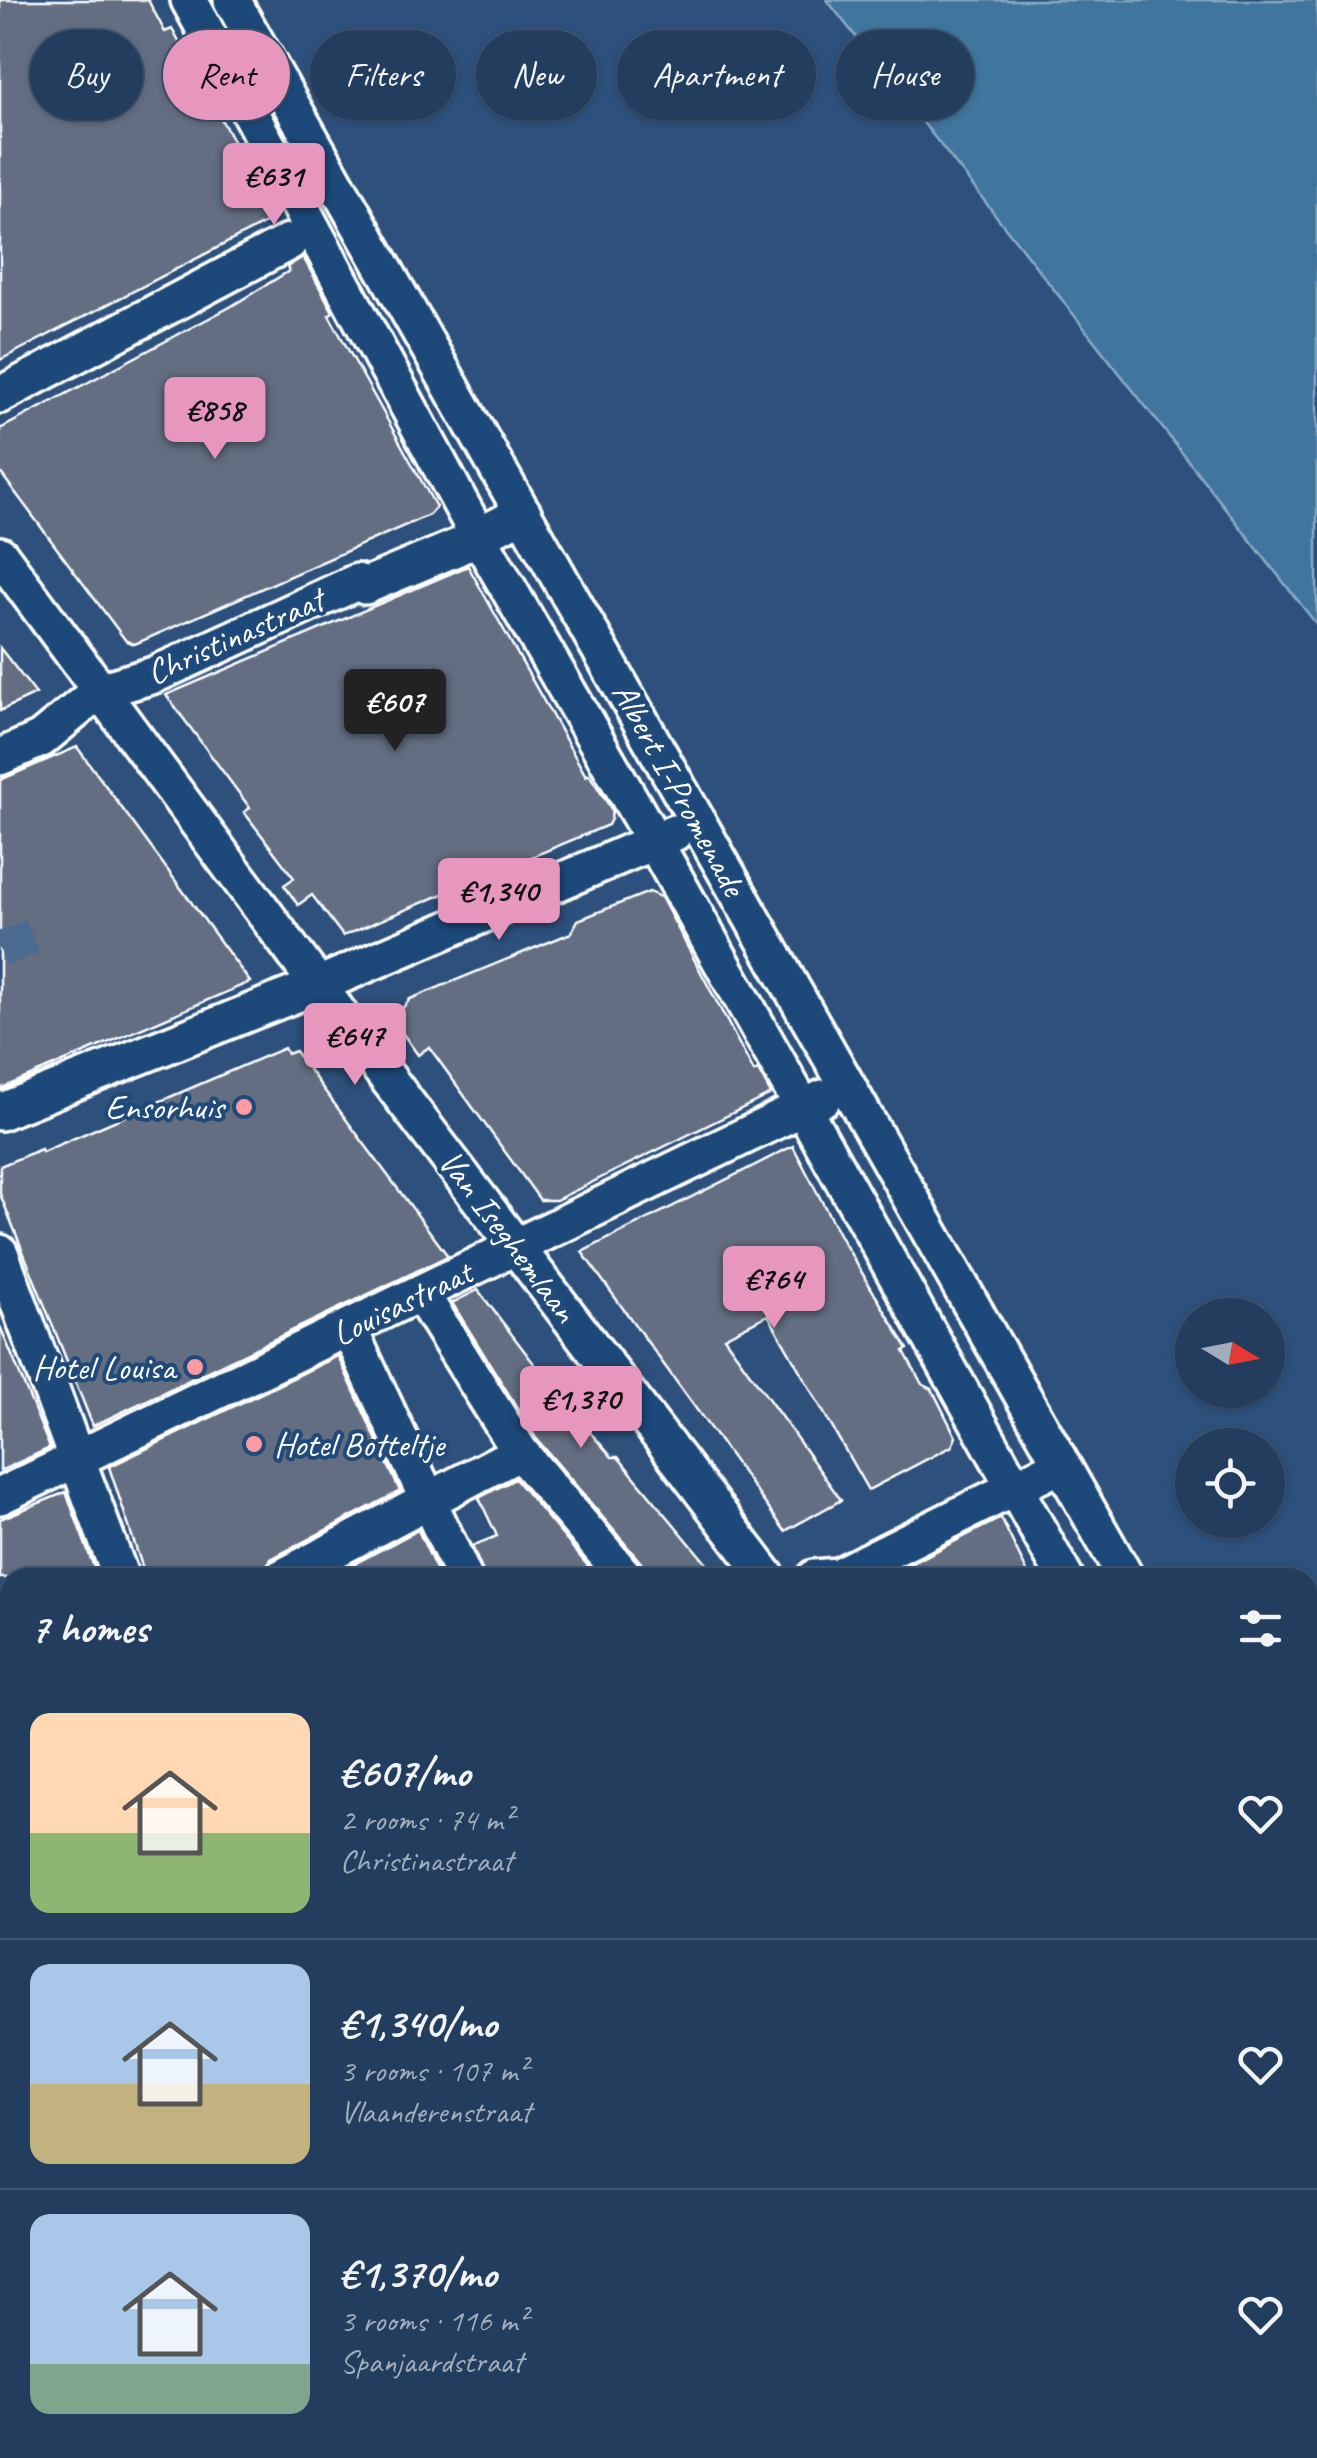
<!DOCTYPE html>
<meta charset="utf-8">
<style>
:root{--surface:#223d5d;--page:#2a4463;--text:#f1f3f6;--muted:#a2aebc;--line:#3f5672;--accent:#e797bd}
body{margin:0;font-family:Caveat,sans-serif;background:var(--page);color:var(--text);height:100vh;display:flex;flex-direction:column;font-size:38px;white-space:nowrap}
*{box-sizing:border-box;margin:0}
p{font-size:32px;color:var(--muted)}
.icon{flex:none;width:55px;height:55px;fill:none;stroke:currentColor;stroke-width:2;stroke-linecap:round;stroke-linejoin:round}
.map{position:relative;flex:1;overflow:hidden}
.sheet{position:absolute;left:0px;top:1568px;width:1318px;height:892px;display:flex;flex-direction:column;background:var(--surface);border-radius:30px 30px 0 0;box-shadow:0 2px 8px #0004,0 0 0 2px var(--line)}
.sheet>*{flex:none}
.hud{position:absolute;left:30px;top:30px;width:1258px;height:90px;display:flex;gap:20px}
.needle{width:65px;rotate:100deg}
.controls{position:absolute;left:1175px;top:1298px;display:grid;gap:20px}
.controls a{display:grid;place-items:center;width:110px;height:110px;border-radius:50%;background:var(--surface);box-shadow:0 2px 8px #0004,0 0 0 2px var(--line);font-size:50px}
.price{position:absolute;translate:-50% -85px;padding:0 22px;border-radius:10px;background:var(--accent);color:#111;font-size:32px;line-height:65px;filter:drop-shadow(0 2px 5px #0008)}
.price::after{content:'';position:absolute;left:50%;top:60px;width:30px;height:22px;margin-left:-15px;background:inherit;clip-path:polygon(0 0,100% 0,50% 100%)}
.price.selected{background:#222;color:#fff}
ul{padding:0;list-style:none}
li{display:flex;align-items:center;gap:30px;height:250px;padding:0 30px}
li+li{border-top:2px solid var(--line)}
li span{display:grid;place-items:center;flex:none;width:280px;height:200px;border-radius:20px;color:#555}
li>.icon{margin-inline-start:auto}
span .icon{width:120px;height:120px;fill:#fffc;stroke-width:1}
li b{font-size:42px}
h2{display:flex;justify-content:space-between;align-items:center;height:120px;padding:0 30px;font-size:42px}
.pill{padding:0 35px;border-radius:45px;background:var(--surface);box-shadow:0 2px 8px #0004,0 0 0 2px var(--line);font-size:35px;line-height:90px}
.pill.selected{background:var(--accent);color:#111}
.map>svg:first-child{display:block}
.water{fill:#40759d;stroke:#8cacc4;stroke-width:2.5}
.building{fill:#636e82;stroke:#fff;stroke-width:2.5}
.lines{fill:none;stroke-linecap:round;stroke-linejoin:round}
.minor-tunnel{stroke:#4c6b90;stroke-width:35;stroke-dasharray:35 18;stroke-linecap:butt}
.minor-casing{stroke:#fff;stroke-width:42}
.minor{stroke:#1f4a7a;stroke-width:35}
.poi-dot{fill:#ff9aa2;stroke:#1f4a7a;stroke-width:4}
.labels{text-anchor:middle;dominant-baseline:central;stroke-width:8;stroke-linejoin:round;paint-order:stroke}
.street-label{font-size:35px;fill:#fff;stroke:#1f4a7a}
.poi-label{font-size:35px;fill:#fff;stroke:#1f4a7a;text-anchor:end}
</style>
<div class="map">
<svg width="1317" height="2458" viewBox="0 0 1317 2458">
<rect width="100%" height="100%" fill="#2d517c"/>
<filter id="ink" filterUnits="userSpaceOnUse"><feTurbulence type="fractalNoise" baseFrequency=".01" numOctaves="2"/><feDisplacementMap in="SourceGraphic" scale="20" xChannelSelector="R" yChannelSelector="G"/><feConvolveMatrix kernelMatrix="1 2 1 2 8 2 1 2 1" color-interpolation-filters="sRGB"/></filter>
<g filter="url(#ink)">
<polygon class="water" points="827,0 1317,0 1317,625"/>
<g class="building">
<polygon points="0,0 148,0 165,32 172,29 275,218 0,360"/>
<polygon points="303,257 333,312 329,315 436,507 429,515 135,644 126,641 0,472 0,429 230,307 289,271 287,267"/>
<polygon points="468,566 586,776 589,774 612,810 611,819 608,825 343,936 312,895 298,905 284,885 294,878 244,812 250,808 166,695"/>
<polygon points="0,648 36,694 0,711"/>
<polygon points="77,747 250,982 0,1089 0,780"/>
<polygon points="649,892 661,897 754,1072 758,1070 771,1094 556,1200 540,1200 429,1047 418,1055 393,1020 410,999 571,933 578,920"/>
<polygon points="284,1048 287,1054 295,1051 448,1256 93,1426 0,1194 0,1166 41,1149 42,1152"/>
<polygon points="793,1146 841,1238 908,1349 904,1351 922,1384 932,1389 956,1437 952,1446 868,1490 768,1315 724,1337 841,1500 785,1531 582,1252"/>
<polygon points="478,1290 564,1403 612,1457 618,1457 707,1564 691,1578 647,1578 642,1564 536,1438 452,1303"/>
<polygon points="0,1326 50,1448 0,1471"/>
<polygon points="338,1356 400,1491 271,1559 260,1578 146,1578 109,1467"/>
<polygon points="515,1479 598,1578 485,1578 472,1546 497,1536 479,1498"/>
<polygon points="66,1492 98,1578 0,1578 0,1519"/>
<polygon points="1001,1518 1030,1578 883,1578"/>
<polygon points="418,1530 440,1578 328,1578"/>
</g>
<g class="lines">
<polyline class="minor-tunnel" points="0,950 41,933"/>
<defs>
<g id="minor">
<polyline points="189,0 477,534 654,841 1065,1578"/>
<polyline points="232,0 1126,1578"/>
<polyline points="0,395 289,242"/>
<polyline points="0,555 354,1034 768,1578"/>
<polyline points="0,757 41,739 99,691 154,675 357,582 365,586 458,547 523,513"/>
<polyline points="0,1112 318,985 674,833"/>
<polyline points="0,1253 121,1578"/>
<polyline points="421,1294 520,1452 626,1578"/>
<polyline points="349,1329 464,1578"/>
<polyline points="0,1496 823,1098"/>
<polyline points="281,1578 520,1452"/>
<polyline points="814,1578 838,1576 1060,1465"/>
<polyline points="0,1928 10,1923"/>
<polyline points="0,1975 10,1998"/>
<polyline points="0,2095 10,2119"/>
<polyline points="0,2175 10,2161"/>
<polyline points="0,2448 10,2443"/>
<polyline points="206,2450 209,2458"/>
<polyline points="471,2450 474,2458"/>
<polyline points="845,2458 851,2450"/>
</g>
</defs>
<use href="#minor" class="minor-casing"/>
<use href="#minor" class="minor"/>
</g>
</g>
<g class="poi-dot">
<circle cx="244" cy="1107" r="10"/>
<circle cx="195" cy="1367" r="10"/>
<circle cx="254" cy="1444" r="10"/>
</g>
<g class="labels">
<g class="street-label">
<text transform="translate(235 636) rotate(-24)">Christinastraat</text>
<text transform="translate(679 789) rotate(61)">Albert I-Promenade</text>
<text transform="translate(508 1236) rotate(53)">Van Iseghemlaan</text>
<text transform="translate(402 1303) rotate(-26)">Louisastraat</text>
</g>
<g class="poi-label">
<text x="224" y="1107">Ensorhuis</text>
<text x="175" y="1367">Hotel Louisa</text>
<text x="274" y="1444" text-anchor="start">Hotel Botteltje</text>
</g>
</g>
</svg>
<div class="controls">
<a><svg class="needle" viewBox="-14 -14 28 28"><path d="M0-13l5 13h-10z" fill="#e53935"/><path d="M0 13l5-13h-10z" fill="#a2aebc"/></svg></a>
<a><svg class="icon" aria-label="locate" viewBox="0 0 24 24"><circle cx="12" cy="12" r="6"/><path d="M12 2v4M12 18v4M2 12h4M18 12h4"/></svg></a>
</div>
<b class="price" style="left:274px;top:228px">€631</b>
<b class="price" style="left:215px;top:462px">€858</b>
<b class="price selected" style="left:395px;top:754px">€607</b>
<b class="price" style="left:499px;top:943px">€1,340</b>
<b class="price" style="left:355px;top:1088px">€647</b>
<b class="price" style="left:774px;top:1331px">€764</b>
<b class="price" style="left:581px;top:1451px">€1,370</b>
<div class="hud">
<a class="pill">Buy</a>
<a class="pill selected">Rent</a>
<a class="pill">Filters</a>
<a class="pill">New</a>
<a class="pill">Apartment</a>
<a class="pill">House</a>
</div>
<section class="sheet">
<h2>7 homes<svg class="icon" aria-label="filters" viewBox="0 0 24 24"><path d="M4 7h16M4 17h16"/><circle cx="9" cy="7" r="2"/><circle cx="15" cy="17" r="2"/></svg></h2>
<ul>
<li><span style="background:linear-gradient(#ffd9b3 60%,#8fb573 0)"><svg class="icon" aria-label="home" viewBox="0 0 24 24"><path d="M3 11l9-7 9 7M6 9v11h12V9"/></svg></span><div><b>€607/mo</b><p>2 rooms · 74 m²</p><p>Christinastraat</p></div><svg class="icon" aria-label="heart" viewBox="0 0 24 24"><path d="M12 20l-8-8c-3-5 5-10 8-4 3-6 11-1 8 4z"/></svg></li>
<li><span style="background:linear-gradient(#a9c7e8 60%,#c2b280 0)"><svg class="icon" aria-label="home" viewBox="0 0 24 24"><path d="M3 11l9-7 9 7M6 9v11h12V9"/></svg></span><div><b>€1,340/mo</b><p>3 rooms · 107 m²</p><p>Vlaanderenstraat</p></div><svg class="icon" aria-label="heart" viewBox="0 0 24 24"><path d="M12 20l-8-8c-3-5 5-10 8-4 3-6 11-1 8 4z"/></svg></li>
<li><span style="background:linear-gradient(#a9c7e8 75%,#7fa58c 0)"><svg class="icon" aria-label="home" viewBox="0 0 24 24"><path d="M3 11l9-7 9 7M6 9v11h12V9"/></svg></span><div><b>€1,370/mo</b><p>3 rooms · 116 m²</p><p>Spanjaardstraat</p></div><svg class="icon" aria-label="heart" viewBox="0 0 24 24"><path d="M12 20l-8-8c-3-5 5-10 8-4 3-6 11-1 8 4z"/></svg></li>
</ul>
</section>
</div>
